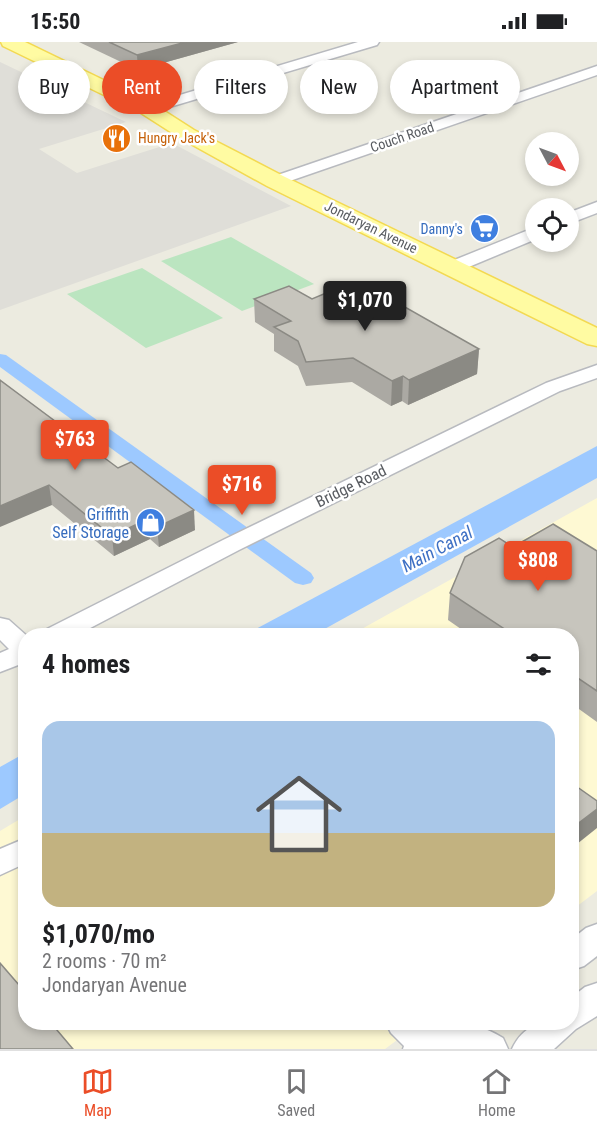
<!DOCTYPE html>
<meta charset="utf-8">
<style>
:root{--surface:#fff;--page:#f2f2f2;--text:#202124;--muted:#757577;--line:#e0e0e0;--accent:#eb4d27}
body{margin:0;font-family:"Roboto Condensed",sans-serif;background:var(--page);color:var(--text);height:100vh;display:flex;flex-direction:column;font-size:22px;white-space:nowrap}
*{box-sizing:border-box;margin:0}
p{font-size:20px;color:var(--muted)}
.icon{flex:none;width:33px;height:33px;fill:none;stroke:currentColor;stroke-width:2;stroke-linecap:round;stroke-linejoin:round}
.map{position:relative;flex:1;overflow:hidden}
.drawer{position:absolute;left:18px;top:586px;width:561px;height:402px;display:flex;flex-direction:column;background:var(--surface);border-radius:24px;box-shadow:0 3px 9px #0003}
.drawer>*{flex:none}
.banner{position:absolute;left:18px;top:18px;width:561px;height:54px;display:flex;gap:12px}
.needle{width:39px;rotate:131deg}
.buttons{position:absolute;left:525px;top:90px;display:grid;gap:12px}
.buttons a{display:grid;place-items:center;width:54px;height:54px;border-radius:50%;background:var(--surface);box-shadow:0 3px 9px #0003;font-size:30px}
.price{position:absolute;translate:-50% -51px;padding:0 14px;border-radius:6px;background:var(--accent);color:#fff;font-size:20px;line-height:39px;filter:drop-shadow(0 2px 3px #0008)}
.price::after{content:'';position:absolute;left:50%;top:36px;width:18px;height:14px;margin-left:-9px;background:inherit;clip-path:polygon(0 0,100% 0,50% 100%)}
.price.active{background:#222;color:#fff}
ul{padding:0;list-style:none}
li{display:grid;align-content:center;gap:12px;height:318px;padding:0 24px}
li span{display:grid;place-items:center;height:186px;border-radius:18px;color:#555}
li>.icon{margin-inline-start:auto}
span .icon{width:108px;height:108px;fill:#fffc;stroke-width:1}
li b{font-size:26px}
h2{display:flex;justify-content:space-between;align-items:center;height:72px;padding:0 24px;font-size:26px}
.pill{padding:0 21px;border-radius:27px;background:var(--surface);box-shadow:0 3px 9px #0003;font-size:21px;line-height:54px}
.pill.active{background:var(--accent);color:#fff}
.status{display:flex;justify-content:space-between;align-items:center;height:42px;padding:0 30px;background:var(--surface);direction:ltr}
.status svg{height:16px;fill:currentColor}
.tab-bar{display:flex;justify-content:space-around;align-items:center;height:84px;border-top:2px solid var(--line);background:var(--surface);font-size:16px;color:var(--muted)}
.tab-bar a{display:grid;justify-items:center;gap:3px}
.tab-bar .active{color:var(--accent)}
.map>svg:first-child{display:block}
.commercial{fill:#fef9d3}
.industrial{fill:#dfded8}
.green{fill:#bbe5c0}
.water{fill:#9dc9ff}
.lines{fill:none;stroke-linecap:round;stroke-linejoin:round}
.canal{fill:#9dc9ff;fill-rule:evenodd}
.street-casing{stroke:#b8babf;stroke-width:3}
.primary-casing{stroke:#f3d952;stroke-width:3}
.street{fill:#fff;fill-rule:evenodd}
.primary{fill:#fffba2;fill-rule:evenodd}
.wall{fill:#aba9a3}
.shaded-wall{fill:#8b8a84}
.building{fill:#c7c5bd;stroke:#8b8a84;stroke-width:1.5}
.labels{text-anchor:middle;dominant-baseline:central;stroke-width:5;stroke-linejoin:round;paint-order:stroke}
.far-street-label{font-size:14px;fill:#595c61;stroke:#fff}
.far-food-label{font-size:14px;fill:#c56008;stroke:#fff;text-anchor:start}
.far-shop-label{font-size:14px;fill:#366cbe;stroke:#fff;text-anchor:end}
.street-label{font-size:16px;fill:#595c61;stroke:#fff}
.shop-label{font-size:16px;fill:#366cbe;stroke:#fff;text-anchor:end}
.water-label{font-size:18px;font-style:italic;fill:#3e70c4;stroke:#fff}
</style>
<div class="status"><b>15:50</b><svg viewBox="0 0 49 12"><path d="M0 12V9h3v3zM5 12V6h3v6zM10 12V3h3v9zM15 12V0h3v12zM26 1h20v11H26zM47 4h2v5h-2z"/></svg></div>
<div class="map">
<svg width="597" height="1007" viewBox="0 0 597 1007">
<rect width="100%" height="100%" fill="#ecebe0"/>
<g class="commercial">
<polygon points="597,456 597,849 572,868 572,594 349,594"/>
<polygon points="25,774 26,981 420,981 385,1007 0,1007 0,789"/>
</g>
<polygon class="industrial" points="0,20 126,80 39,107 77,131 172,101 291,164 0,268"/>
<g class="green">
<polygon points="231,195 314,242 242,269 161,219"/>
<polygon points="142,226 223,276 146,306 67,252"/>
</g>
<g class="water">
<polygon points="597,404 597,436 312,594 243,594"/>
<polygon points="25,711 25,752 0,767 0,725"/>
</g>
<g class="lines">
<polygon class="canal" points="0,312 6,313 311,531 314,536 311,541 303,543 295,541 0,325"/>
<defs>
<g id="street">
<polygon points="358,0 379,0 377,3 153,70 148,71 141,67 143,64"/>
<polygon points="597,24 597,33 281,142 269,142 267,139 269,136"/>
<polygon points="597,160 597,171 568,182 568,171"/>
<polygon points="536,185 536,197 459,229 447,229 444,225 447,221"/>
<polygon points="597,323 597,336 560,349 239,508 75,594 41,594 45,588 223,498 546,341"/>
<polygon points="0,576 9,578 27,594 26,620 0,630 0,611 9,607 0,598"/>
<polygon points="26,796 26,821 0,833 0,807"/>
<polygon points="597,882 597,914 584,924 572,928 572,897 586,886"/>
<path d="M 597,941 L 597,974 L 576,987 L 554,1007 L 512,1007 C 525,979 544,981 572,981 L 572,955 L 585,945 Z"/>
<path d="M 386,981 L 427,981 L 430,984 C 455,975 482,983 503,996 L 508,1007 L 403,1007 L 404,1004 L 391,991 Z"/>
</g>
<polygon id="primary" points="1,0 25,0 155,63 194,88 283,134 597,286 597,304 587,302 267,144 180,96 141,71 3,4"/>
</defs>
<use href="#street" class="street-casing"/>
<use href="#primary" class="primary-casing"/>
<use href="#street" class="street"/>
<use href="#primary" class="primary"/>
</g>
<g class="wall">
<polygon points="79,0 238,0 138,28"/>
<polygon points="362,253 479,307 477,332 408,363 402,359 391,364 352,340 306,344 298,324 274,309 274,292 255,280 254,257 312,257"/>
<polygon points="0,338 195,488 159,505 150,497 114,514 52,463"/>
<polygon points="513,505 597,509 597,680 572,662 572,594 471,594 448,578 450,551"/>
</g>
<g class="shaded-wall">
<polygon points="186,0 238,0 138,28 137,13"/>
<polygon points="479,307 477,332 408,363 409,338"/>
<polygon points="403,334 402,359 391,364 392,339"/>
<polygon points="49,443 52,463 0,485 0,464"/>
<polygon points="194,468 195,488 159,505 157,485"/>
<polygon points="148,477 150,497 114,514 112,494"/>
<polygon points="597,767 597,786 572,806 572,786"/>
</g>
<g class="building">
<polygon points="109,0 186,0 137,13"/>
<polygon points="345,243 362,253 375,248 479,307 409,338 403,334 392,339 353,316 306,320 298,299 274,285 291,279 254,257 289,244 312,257"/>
<polygon points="0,338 118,426 131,420 194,468 157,485 148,477 112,494 49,443 0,464"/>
<polygon points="553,482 597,509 597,649 572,632 572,594 515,594 450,551 465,515 499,496 513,505"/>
<polygon points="573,742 597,759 597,767 572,786 572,743"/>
<polygon points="0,921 26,951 26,981 51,981 73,1007 0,1007"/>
</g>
<defs>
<symbol id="restaurant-disc" viewBox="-11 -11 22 22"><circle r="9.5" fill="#e8710a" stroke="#fff"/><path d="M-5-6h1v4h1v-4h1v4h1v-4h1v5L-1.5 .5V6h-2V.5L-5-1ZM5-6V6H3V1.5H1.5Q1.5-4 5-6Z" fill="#fff"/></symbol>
<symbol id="supermarket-disc" viewBox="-11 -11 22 22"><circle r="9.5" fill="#3f7fe0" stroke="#fff"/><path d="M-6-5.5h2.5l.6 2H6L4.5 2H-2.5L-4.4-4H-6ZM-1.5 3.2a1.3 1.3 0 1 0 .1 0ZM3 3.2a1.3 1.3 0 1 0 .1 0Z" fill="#fff"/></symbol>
<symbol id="shop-disc" viewBox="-11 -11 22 22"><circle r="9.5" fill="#3f7fe0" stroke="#fff"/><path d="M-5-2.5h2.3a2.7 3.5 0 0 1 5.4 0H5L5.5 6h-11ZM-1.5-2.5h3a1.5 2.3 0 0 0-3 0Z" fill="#fff"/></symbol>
</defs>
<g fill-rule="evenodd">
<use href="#restaurant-disc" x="100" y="80" width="33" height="33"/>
<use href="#supermarket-disc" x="468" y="170" width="33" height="33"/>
<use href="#shop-disc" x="134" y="464" width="33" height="33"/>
</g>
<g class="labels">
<g class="far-street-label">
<text transform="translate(402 95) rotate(-19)">Couch Road</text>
<text transform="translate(371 185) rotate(26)">Jondaryan Avenue</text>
</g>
<g class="far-food-label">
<text x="138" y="96">Hungry Jack's</text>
</g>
<g class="far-shop-label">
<text x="463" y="187">Danny's</text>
</g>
<g class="street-label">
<text transform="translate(351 444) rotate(-26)">Bridge Road</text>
</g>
<g class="shop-label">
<text x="129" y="472">Griffith<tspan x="129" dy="18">Self Storage</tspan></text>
</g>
<g class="water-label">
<text transform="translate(437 507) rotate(-28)">Main Canal</text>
</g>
</g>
</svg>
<div class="buttons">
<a><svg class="needle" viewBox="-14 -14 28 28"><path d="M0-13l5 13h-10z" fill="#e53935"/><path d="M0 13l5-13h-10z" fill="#757577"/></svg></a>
<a><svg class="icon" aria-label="locate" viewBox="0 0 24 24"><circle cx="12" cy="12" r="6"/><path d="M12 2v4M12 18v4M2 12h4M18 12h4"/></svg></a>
</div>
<b class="price active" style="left:365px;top:290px">$1,070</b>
<b class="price" style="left:75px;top:429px">$763</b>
<b class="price" style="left:242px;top:474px">$716</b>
<b class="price" style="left:538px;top:550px">$808</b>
<div class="banner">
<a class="pill">Buy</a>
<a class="pill active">Rent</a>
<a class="pill">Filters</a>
<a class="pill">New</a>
<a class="pill">Apartment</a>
</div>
<section class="drawer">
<h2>4 homes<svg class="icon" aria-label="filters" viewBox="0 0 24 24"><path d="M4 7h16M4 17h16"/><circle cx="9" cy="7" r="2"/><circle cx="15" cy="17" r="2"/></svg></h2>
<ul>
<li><span style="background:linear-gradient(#a9c7e8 60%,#c2b280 0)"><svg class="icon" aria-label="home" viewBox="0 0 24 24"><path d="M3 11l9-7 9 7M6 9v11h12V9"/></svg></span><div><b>$1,070/mo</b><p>2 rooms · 70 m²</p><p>Jondaryan Avenue</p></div></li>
</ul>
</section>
</div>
<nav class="tab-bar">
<a class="active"><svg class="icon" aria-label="map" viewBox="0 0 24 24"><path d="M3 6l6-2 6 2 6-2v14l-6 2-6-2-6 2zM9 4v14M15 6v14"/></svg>Map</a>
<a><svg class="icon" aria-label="saved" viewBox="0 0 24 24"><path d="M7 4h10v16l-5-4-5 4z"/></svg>Saved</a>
<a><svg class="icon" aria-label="home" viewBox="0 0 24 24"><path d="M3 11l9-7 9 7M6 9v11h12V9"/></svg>Home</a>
</nav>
